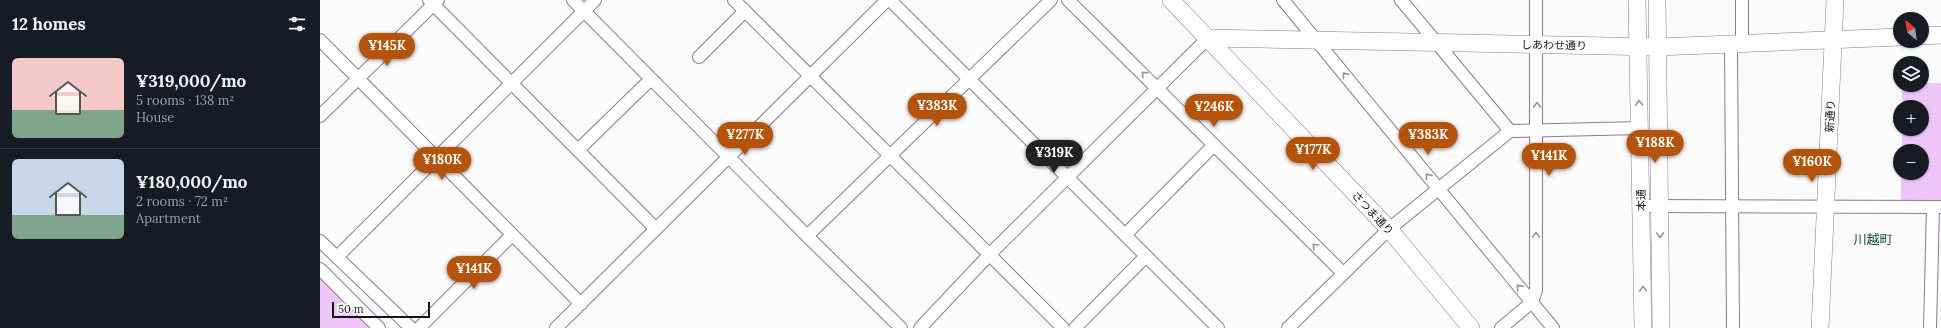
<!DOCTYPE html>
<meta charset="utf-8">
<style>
:root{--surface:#171b24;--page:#20242c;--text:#f1f3f6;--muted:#9ea1a6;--line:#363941;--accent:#b45309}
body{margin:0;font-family:Lora,"Noto Sans JP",serif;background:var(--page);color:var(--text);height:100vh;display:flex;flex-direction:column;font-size:15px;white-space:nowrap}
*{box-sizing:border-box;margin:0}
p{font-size:13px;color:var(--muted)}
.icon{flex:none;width:22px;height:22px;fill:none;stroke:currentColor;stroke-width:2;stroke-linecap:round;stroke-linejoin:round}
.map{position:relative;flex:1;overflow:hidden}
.side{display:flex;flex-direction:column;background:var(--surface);width:320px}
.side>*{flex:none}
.needle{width:26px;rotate:331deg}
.controls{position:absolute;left:1573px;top:12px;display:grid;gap:8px}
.controls a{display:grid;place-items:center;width:36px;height:36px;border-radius:50%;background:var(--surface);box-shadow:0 1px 3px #0004;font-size:20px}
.scale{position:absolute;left:12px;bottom:10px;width:98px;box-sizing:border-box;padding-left:4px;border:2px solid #19111c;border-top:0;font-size:11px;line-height:14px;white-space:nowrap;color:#19111c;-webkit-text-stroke:3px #fff;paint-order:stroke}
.price{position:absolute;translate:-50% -34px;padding:0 9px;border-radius:14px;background:var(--accent);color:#fff;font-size:13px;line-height:26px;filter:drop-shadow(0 1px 2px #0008)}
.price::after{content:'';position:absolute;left:50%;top:24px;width:12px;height:9px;margin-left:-6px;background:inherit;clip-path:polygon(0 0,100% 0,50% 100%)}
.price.active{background:#222;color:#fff}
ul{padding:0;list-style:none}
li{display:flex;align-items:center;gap:12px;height:100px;padding:0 12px}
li+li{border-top:1px solid var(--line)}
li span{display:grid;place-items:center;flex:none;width:112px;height:80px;border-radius:6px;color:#555}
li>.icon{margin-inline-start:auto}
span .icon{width:48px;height:48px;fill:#fffc;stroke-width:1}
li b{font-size:17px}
h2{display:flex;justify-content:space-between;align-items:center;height:48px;padding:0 12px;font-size:17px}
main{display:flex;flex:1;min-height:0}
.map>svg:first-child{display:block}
.green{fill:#edc5f8}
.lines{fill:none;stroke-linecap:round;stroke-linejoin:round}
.street-casing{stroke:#8e7894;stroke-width:14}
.secondary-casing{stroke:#8e7894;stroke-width:18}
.street{stroke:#fff;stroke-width:12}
.secondary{stroke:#fff;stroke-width:17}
.oneway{stroke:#989499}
.labels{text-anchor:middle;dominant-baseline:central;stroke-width:3;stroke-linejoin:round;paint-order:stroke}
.street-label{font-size:11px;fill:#19111c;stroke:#fff}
.quarter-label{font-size:13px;fill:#094e32;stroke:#fff}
</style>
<main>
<section class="side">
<h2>12 homes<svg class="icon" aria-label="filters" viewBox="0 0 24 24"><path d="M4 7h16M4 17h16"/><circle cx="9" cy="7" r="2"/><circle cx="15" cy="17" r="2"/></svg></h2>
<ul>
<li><span style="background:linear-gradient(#f6c9c9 65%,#7fa58c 0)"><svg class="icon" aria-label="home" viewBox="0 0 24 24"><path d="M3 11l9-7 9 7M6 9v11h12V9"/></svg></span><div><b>¥319,000/mo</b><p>5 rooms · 138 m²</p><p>House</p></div></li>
<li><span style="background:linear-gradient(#c9d6e8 70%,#7fa58c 0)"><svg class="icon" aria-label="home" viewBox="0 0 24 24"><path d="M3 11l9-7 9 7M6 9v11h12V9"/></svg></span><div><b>¥180,000/mo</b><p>2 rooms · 72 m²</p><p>Apartment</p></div></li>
</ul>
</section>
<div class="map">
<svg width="1621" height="328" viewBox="0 0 1621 328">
<rect width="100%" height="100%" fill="#fbfbfb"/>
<g class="green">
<polygon points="1602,83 1621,83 1621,202 1581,201 1581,173 1602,173 1602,151 1582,151 1582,129 1602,129 1602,107 1582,107 1582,85 1602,85"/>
<polygon points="0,277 52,328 0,328"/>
</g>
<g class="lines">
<defs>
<g id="street">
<polyline points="109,0 336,229"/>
<polyline points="253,0 487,236 581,328"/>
<polyline points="414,0 743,328"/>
<polyline points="570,0 898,328"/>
<polyline points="748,0 1023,273"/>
<polyline points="963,0 1233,328"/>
<polyline points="1081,0 1190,131 1320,128"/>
<polyline points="1422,0 1422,44"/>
<polyline points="0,40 261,304"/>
<polyline points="1411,44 1413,328"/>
<polyline points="379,57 425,11"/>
<polyline points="0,116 118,0"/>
<polyline points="258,150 331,79"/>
<polyline points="1321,206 1621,207"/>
<polyline points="805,235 894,145"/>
<polyline points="487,236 731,0"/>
<polyline points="0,241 91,328"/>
<polyline points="17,257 275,0"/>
<polyline points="0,269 59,328"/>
<polyline points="99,328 192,235"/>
<polyline points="236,328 567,0"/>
<polyline points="600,328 669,255 888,38"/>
<polyline points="755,328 826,256"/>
<polyline points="968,328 1069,229 1190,131"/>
<polyline points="1181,328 1212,302 1216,290 1216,0"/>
<polyline points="1610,328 1613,207"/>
</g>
<g id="secondary">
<polyline points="851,0 1069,229 1151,328"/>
<polyline points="1317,0 1323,328"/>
<polyline points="1337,0 1341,328"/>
<polyline points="1602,36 1621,35"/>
<polyline points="888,38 1338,47 1580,37"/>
<polyline points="1500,328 1515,0"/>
</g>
</defs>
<use href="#street" class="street-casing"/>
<use href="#secondary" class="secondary-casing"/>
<use href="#street" class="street"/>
<use href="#secondary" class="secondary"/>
</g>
<defs><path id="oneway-chevron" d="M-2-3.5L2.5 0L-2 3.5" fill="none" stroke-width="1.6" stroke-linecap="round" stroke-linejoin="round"/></defs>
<g class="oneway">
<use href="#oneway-chevron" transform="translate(824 74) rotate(-136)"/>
<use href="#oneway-chevron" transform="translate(1025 75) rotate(-129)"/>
<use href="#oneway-chevron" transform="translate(1319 103) rotate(-92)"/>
<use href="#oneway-chevron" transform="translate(1217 105) rotate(-91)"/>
<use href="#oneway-chevron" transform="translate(1108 176) rotate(-129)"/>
<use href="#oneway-chevron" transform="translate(1216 235) rotate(-90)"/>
<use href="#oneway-chevron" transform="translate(1340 235) rotate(89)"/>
<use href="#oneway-chevron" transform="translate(995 246) rotate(-135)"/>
<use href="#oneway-chevron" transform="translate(1199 287) rotate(-129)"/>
<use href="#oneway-chevron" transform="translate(1323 289) rotate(-91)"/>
</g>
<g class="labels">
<g class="street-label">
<text transform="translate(1234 45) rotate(1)">しあわせ通り</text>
<text transform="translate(1510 116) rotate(-87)">新通り</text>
<text transform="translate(1321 200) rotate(-91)">本通</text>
<text transform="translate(1053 213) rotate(47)">さつま通り</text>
</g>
<g class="quarter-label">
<text x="1553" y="239">川越町</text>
</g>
</g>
</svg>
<div class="controls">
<a><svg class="needle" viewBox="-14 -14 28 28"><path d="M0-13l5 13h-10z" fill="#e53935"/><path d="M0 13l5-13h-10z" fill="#9ea1a6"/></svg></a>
<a><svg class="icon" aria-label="layers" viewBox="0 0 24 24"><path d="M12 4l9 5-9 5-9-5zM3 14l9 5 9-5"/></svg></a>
<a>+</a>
<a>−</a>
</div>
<div class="scale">50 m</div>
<b class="price" style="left:67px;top:67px">¥145K</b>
<b class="price" style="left:617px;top:127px">¥383K</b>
<b class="price" style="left:894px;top:128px">¥246K</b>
<b class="price" style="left:425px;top:156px">¥277K</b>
<b class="price" style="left:1108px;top:156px">¥383K</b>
<b class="price" style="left:1335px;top:164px">¥188K</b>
<b class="price" style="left:993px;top:171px">¥177K</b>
<b class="price active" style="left:734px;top:174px">¥319K</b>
<b class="price" style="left:1229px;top:177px">¥141K</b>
<b class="price" style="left:122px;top:181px">¥180K</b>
<b class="price" style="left:1492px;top:183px">¥160K</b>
<b class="price" style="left:154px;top:290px">¥141K</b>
</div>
</main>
